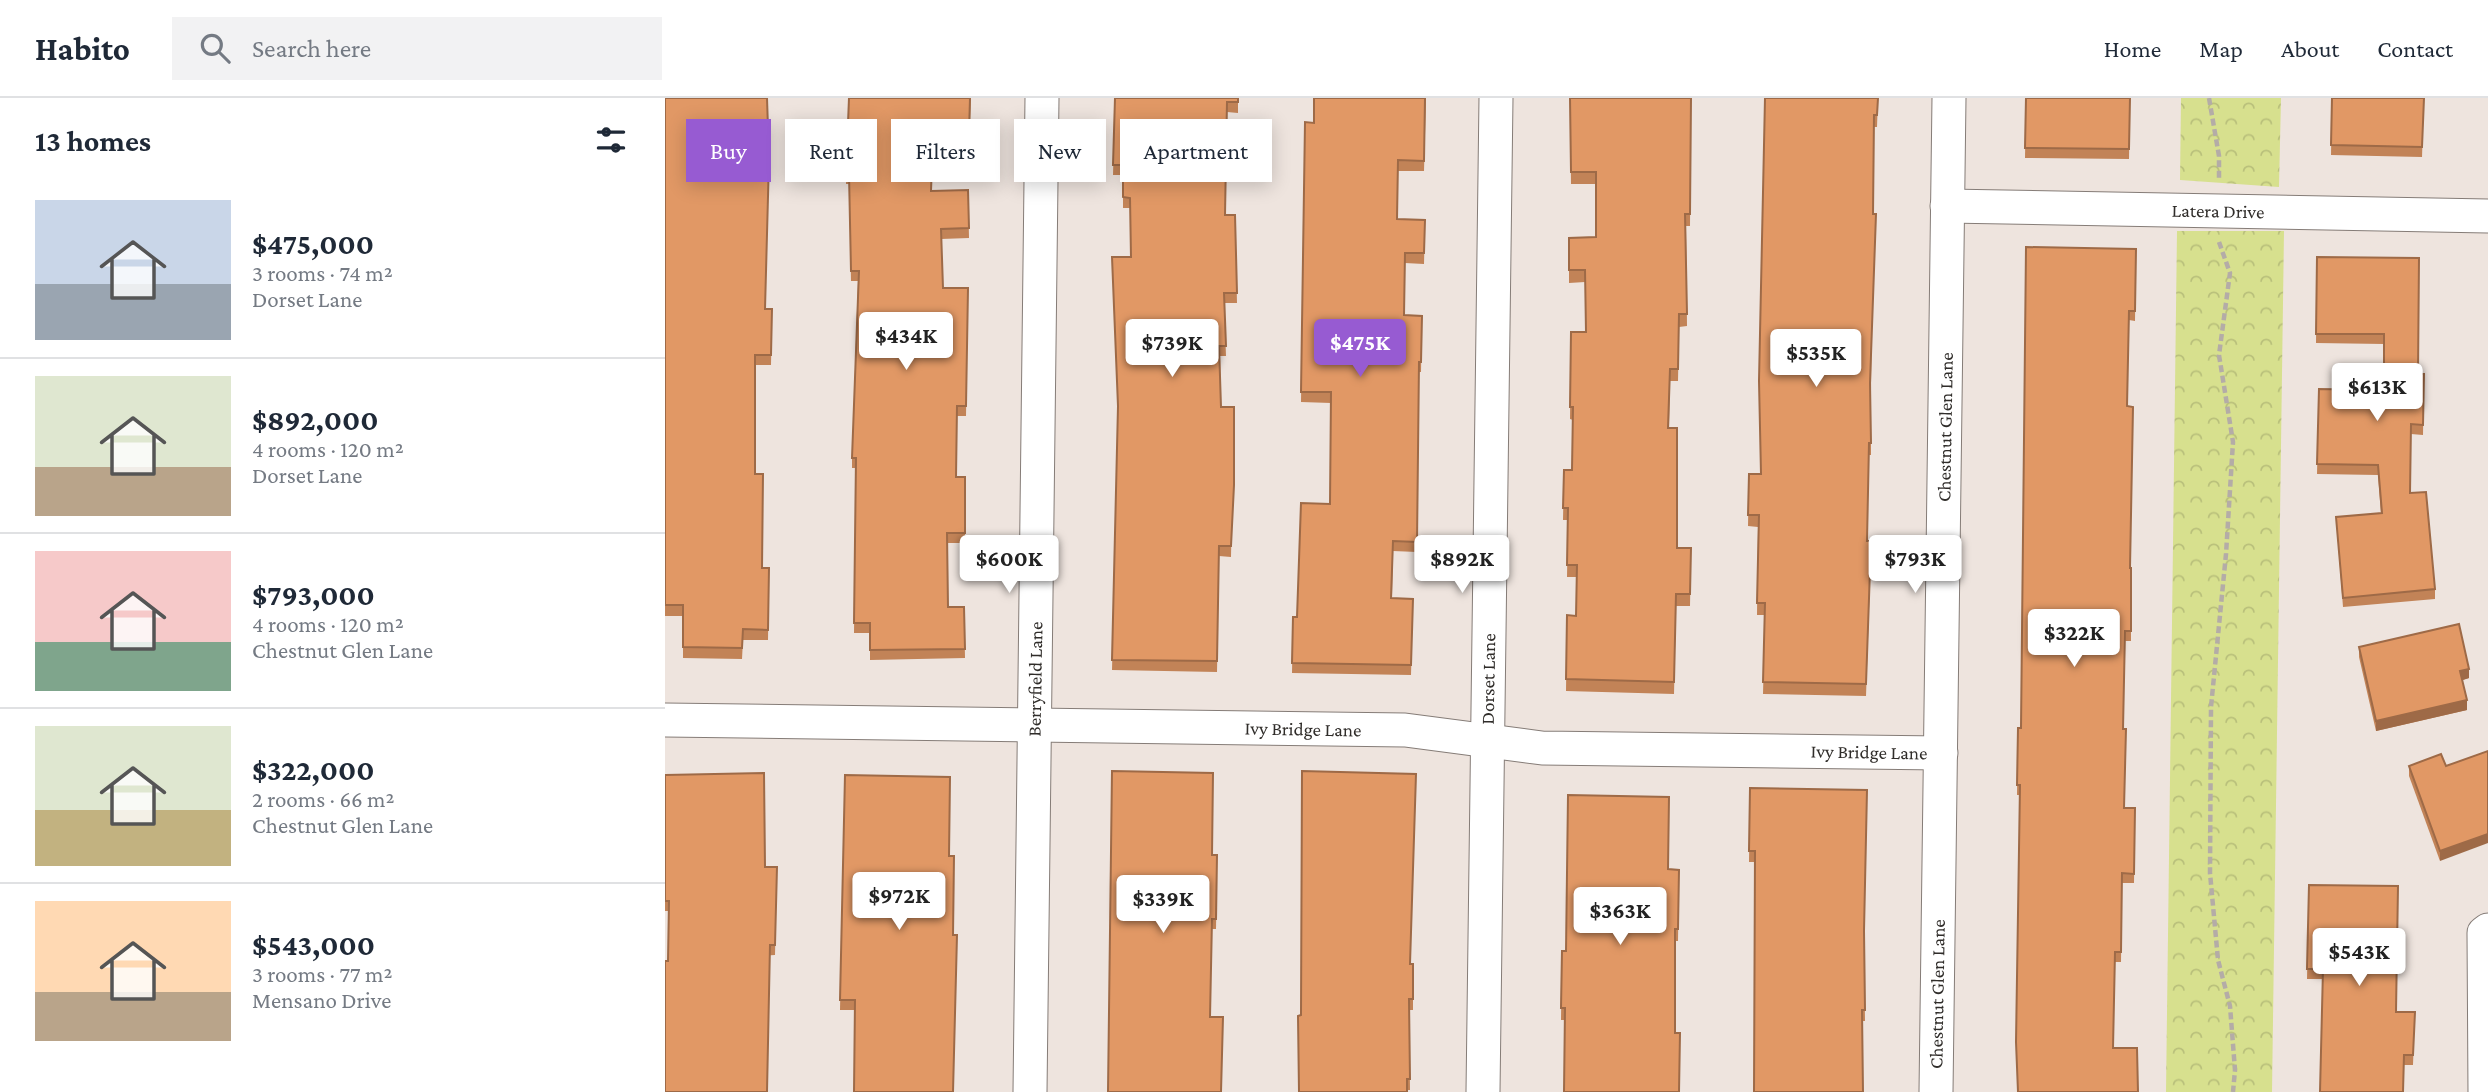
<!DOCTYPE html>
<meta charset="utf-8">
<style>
:root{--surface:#fff;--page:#f2f2f3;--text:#1f2937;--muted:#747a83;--line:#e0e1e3;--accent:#975bd2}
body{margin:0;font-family:"Crimson Pro",serif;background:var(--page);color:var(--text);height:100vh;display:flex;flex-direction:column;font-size:26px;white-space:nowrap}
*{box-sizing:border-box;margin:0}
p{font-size:23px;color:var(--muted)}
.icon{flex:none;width:38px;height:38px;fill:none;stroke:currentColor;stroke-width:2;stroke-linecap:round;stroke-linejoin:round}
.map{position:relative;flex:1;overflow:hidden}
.panel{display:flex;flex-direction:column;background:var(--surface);width:665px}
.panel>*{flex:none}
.hud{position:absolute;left:21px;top:21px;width:665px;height:63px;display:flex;gap:14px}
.price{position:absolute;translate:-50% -60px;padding:0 16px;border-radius:7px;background:#fff;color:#222;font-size:23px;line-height:46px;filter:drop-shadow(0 2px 4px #0008)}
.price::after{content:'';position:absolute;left:50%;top:42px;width:21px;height:16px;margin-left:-10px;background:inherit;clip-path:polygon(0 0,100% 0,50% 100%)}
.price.selected{background:var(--accent);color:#fff}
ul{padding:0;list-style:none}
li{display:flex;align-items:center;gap:21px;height:175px;padding:0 35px}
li+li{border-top:2px solid var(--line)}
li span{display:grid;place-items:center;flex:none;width:196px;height:140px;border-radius:0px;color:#555}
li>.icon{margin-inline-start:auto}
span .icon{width:84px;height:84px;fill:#fffc;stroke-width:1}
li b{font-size:30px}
h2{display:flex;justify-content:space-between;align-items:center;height:84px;padding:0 35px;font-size:30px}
.chip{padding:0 24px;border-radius:0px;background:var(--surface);box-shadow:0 4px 18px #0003;font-size:24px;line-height:63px}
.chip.selected{background:var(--accent);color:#fff}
header{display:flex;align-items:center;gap:42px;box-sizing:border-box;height:98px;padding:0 35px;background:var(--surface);border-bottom:2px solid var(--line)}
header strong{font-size:33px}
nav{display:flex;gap:38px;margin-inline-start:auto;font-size:24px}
.search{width:490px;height:63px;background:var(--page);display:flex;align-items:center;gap:18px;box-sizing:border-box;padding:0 24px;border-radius:0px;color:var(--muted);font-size:26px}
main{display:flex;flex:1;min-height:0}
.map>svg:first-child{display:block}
.forest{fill:url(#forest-crowns)}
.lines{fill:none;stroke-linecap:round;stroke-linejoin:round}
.minor-casing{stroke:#857c77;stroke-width:35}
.path{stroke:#b4aca7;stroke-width:4.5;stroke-dasharray:7 3.5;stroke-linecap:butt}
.minor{stroke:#fff;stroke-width:33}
.wall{fill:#c28357}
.shaded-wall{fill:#9e6a47}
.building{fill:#e19865;stroke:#9e6a47;stroke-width:2}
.labels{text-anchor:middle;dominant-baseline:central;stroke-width:5;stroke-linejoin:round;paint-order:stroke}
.street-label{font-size:19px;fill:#302d2a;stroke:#fff}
</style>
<header>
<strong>Habito</strong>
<div class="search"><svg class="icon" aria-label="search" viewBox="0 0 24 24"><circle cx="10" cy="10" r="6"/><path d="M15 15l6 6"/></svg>Search here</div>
<nav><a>Home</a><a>Map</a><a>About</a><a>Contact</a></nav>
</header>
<main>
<section class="panel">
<h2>13 homes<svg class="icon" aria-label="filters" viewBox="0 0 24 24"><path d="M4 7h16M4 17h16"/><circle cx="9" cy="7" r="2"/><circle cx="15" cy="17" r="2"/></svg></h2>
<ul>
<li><span style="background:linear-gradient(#c9d6e8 60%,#9aa5b1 0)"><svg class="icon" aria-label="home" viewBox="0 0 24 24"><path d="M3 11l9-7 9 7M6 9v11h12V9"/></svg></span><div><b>$475,000</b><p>3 rooms · 74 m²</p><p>Dorset Lane</p></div></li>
<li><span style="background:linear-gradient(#dfe7d0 65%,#b9a48a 0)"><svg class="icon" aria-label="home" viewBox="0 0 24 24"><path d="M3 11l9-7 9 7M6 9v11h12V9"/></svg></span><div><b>$892,000</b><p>4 rooms · 120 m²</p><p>Dorset Lane</p></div></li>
<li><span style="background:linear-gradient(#f6c9c9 65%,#7fa58c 0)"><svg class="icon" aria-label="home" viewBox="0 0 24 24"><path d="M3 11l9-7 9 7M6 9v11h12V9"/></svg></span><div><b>$793,000</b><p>4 rooms · 120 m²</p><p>Chestnut Glen Lane</p></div></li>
<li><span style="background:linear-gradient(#dfe7d0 60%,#c2b280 0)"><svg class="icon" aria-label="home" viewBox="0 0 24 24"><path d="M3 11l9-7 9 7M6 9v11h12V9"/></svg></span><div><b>$322,000</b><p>2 rooms · 66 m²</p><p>Chestnut Glen Lane</p></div></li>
<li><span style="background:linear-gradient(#ffd9b3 65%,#b9a48a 0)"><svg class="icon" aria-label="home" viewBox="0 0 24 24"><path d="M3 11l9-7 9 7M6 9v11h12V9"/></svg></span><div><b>$543,000</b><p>3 rooms · 77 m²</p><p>Mensano Drive</p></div></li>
</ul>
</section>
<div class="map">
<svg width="1823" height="994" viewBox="0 0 1823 994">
<defs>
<pattern id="forest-crowns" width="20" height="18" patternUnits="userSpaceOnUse" patternTransform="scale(1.75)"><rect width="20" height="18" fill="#d7e08e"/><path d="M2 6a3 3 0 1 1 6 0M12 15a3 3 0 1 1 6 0" fill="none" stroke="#b9c07b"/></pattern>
</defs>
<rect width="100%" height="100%" fill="#eee4de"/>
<g class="forest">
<polygon points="1516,0 1616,0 1614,89 1515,82"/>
<polygon points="1512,133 1619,133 1607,994 1501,994"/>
</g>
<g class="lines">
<defs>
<g id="minor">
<polyline points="1282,108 1823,118"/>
<polyline points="0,622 740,632 877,650 1276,655"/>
<polyline points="365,994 377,0"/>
<polyline points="818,994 831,0"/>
<polyline points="1271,994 1284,0"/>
<polyline points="1820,994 1819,835 1823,832"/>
</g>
</defs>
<use href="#minor" class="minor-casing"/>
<g class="path">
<polyline points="1544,0 1554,58 1554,82"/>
<polyline points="1554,144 1565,175 1554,257 1568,344 1561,456 1546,609 1545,775 1553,862 1565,908 1570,972 1568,994"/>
</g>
<use href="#minor" class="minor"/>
</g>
<g class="wall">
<polygon points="0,0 101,211 107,211 106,267 90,267 90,376 97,470 104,470 103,542 78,542 77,561 18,560 18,518 0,518"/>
<polygon points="184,0 306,0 304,47 268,46 266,93 303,92 304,140 276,141 278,190 303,190 301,318 292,318 291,379 300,379 300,445 282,445 283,509 299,509 300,560 205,562 205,535 189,535 191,370 187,370 187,360 193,183 186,183 184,86 181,86"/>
<polygon points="450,0 573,0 573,15 562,14 560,117 570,117 572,205 559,205 561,258 555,258 556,309 569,309 566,459 554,458 552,574 447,572 453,315 466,159 465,110 458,110 458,77 448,77"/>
<polygon points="761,0 759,73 733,73 732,121 760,122 759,166 740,165 739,217 757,218 756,274 754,274 752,454 728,453 727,500 748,501 746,577 627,575 628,519 632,519 665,406 666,305 636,304 640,24 649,25"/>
<polygon points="905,0 1026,0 1025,128 1021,128 1022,228 1014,229 1013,283 1005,283 1004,330 1012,450 1026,450 1025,508 1011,508 1009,596 901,593 902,517 911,518 912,479 902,479 903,422 898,422 899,372 907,372 908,322 905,321 906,234 921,234 920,184 904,185 904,140 931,139 931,86 906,86"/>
<polygon points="1213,0 1212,29 1209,29 1206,293 1206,357 1204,357 1202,443 1206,455 1201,598 1098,596 1100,517 1092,517 1093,429 1083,428 1084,376 1096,376"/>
<polygon points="1361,0 1465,0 1464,61 1360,60"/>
<polygon points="1667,0 1759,0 1757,59 1666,57"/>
<polygon points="1471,151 1470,223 1464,222 1462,308 1465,470 1466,470 1466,543 1460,543 1458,631 1459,710 1470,710 1469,785 1457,785 1456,864 1450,864 1352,994 1355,697 1352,697 1353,630 1356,630"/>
<polygon points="1652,159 1753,276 1759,276 1758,337 1746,336 1745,395 1770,491 1770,501 1678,509 1671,419 1716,416 1713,377 1652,376 1654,291 1719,292 1719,246 1651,245"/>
<polygon points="1694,549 1804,580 1797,582 1802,612 1711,633 1694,559"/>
<polygon points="1776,656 1775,763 1744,678 1744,668"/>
<polygon points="0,677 100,769 112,769 110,857 3,863 4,813 0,813"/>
<polygon points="180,677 285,679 190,912 175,912"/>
<polygon points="1085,690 1199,840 1200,923 1197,923 1090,764 1084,764"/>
<polygon points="547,757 552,757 551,831 547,831"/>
<polygon points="1003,771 1014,772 1013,843 1010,843 900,922 896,922 897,853 901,853"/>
<polygon points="1644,787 1731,914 1750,914 1748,967 1739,967 1657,881 1642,881"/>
<polygon points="745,866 748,866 748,912 744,912 745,992 742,992"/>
</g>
<g class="shaded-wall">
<polygon points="1804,571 1804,580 1795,583 1795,573"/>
<polygon points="1802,602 1802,612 1711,633 1711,623"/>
<polygon points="1823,736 1823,745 1775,763 1775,753"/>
</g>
<g class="building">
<polygon points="0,0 102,0 104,61 100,211 107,211 106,257 90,257 90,376 98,376 97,470 104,470 103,532 78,531 77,550 18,549 18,507 0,507"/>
<polygon points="184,0 305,0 304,37 268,37 266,93 303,92 304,130 276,131 278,190 303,190 301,308 292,308 291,379 300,379 300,435 282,435 283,509 299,509 300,551 205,552 205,525 189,525 191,360 187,360 194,173 186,173 184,76 181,76"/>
<polygon points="450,0 573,0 573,4 562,4 560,117 570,117 572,195 559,195 561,248 554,248 556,309 569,309 569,387 566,448 554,448 552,563 447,562 453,308 447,159 466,159 465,100 458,99 458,67 448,67"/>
<polygon points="649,0 760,0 759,63 733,62 732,121 760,122 759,155 740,155 739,217 757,218 756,264 754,264 752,444 728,443 726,500 748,501 746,567 627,565 628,519 632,519 636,405 665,406 666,294 636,294 640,24 649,25"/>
<polygon points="905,0 1026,0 1025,116 1020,116 1022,216 1014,216 1013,271 1005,271 1003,330 1012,330 1012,450 1026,450 1025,496 1011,496 1009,584 901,581 902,517 911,518 912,467 902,467 903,410 898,410 899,372 907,372 908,309 905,309 906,234 921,234 920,172 904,172 904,140 931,139 931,74 906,74"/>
<polygon points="1100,0 1213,0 1212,17 1209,17 1208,116 1211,116 1205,285 1206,345 1204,345 1202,443 1206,443 1201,586 1098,584 1100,505 1092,505 1094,417 1083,417 1084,376 1096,376 1094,283"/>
<polygon points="1361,0 1465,0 1464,51 1360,50"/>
<polygon points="1667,0 1759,0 1757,49 1666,47"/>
<polygon points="1361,149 1471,151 1470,213 1464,213 1462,308 1468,309 1465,470 1466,470 1466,533 1460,533 1458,631 1461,631 1459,710 1470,710 1469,776 1457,775 1456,854 1450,854 1448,950 1472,950 1473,994 1353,994 1351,944 1355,687 1352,687 1353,630 1356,630"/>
<polygon points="1652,159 1754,160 1753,276 1759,276 1758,327 1746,326 1745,395 1761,394 1770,491 1678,500 1671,419 1717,415 1713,367 1652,366 1654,291 1719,292 1719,236 1651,236"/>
<polygon points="1794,526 1804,571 1795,573 1802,602 1711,623 1694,549"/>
<polygon points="1823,653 1823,736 1775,753 1744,668 1776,656 1781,668"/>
<polygon points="447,673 548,675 547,757 552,757 551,821 547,821 545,919 558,919 556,994 443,994"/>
<polygon points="637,673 751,676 745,866 748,866 748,901 744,901 745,981 742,981 742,994 634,994 633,918 636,917"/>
<polygon points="99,675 100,769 112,769 110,847 105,847 102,994 0,994 0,863 3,863 4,803 0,803 0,677"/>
<polygon points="180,677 285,679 284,758 289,758 288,837 292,837 288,994 189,994 190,902 175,902"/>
<polygon points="1085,690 1202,692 1199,833 1200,912 1197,912 1198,994 1089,994 1090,753 1084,753"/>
<polygon points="903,697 1004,699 1003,771 1014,772 1013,831 1010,831 1010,935 1015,935 1014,994 899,994 900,910 896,910 897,853 901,853"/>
<polygon points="1644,787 1733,788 1731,914 1750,914 1748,957 1739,957 1738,994 1655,994 1658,871 1642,871"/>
</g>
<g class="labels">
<g class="street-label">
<text transform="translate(1553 113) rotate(1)">Latera Drive</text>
<text transform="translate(1280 329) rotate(-89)">Chestnut Glen Lane</text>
<text transform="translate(370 581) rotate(-89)">Berryfield Lane</text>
<text transform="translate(823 581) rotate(-89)">Dorset Lane</text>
<text transform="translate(638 631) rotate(1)">Ivy Bridge Lane</text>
<text transform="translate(1204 654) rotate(1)">Ivy Bridge Lane</text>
<text transform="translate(1272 896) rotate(-89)">Chestnut Glen Lane</text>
</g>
</g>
</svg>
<b class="price" style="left:241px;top:274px">$434K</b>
<b class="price" style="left:507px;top:281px">$739K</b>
<b class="price selected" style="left:695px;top:281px">$475K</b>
<b class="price" style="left:1151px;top:291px">$535K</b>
<b class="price" style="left:1712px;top:325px">$613K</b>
<b class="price" style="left:344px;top:497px">$600K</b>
<b class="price" style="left:797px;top:497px">$892K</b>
<b class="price" style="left:1250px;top:497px">$793K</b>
<b class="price" style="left:1409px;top:571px">$322K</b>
<b class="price" style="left:234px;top:834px">$972K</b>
<b class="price" style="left:498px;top:837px">$339K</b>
<b class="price" style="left:955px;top:849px">$363K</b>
<b class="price" style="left:1694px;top:890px">$543K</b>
<div class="hud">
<a class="chip selected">Buy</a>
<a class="chip">Rent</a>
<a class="chip">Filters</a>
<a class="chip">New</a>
<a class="chip">Apartment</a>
</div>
</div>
</main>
